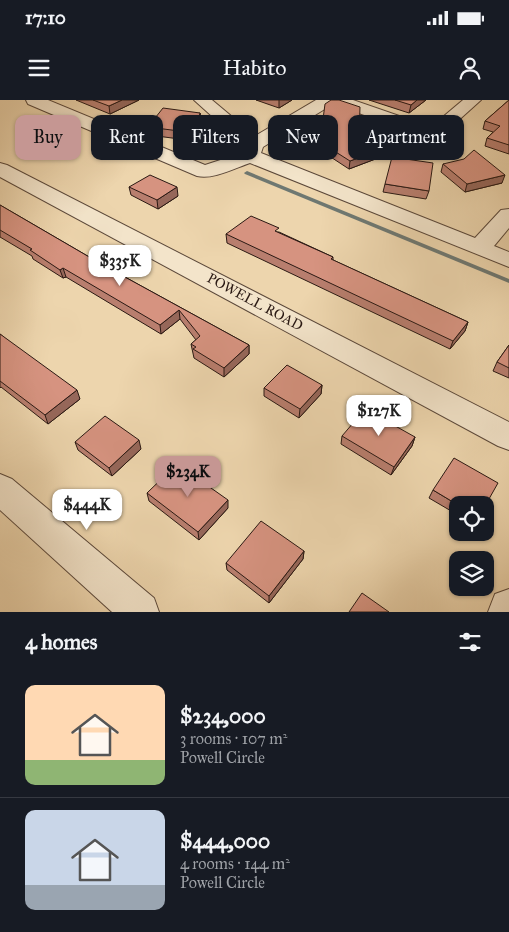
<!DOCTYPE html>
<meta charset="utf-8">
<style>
:root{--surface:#171b24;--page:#20242c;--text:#f1f3f6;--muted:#9ea1a6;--line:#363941;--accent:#c59692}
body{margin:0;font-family:"IM FELL Great Primer",serif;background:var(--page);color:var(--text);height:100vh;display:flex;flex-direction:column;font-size:19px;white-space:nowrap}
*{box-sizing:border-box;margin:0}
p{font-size:16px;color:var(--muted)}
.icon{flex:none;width:28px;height:28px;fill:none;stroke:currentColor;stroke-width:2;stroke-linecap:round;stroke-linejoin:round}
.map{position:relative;height:512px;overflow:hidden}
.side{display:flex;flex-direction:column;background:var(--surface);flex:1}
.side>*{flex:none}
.hud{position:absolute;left:15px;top:15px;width:480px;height:45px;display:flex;gap:10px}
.buttons{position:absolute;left:449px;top:396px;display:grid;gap:10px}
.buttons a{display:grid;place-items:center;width:45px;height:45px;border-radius:10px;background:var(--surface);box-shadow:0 1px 4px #0004;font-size:25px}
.price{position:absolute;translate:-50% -42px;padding:0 11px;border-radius:10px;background:#fff;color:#222;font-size:16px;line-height:32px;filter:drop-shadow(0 1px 2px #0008)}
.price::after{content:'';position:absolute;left:50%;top:30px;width:15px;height:11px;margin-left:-8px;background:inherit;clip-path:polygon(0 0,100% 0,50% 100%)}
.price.active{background:var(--accent);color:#111}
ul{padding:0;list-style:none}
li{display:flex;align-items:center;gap:15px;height:125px;padding:0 25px}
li+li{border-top:1px solid var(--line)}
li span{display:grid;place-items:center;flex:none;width:140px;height:100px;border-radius:10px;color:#555}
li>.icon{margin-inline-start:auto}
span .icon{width:60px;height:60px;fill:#fffc;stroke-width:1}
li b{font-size:21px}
h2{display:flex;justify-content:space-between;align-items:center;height:60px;padding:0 25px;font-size:21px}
.chip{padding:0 18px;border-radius:10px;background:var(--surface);box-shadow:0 1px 4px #0004;font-size:18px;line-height:45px}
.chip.active{background:var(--accent);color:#111}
.status{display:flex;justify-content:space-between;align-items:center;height:35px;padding:0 25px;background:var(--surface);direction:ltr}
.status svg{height:14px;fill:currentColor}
header{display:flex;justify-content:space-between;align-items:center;height:65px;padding:0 25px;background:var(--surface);font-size:22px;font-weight:600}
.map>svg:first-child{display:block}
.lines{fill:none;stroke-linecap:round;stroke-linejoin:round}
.stream{fill:#6e7872;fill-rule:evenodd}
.minor-casing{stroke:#5b483a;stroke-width:2}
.minor{fill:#f3e4ca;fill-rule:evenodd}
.wall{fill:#b87e6e;stroke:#2a1913}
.shaded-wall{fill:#96675a;stroke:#2a1913}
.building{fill:#d69380;stroke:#2a1913}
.labels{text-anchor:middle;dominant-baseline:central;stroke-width:4.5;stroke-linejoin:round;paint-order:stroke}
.street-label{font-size:14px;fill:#2a1913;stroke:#f3e4ca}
</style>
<div class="status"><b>17:10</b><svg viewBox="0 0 49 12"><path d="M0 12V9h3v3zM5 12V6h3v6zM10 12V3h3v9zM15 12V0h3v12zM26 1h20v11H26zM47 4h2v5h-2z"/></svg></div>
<header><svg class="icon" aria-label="menu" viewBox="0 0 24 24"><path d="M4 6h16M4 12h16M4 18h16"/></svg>Habito<svg class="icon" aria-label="person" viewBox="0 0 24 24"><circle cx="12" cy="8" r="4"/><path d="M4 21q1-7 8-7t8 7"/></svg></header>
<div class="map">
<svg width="509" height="512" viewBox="0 0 509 512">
<rect width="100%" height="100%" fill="#edd5ad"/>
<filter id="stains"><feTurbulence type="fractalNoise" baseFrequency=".004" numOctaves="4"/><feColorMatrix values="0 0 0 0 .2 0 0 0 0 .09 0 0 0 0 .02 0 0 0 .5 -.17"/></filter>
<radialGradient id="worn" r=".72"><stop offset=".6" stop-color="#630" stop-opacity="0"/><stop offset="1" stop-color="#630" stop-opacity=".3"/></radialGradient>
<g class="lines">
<polygon class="stream" points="247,71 509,179 509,183 245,74 244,73"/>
<defs>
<g id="minor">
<path d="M 26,0 L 48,0 L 205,65 L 242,53 L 244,45 L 194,0 L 212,0 L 255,36 L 316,0 L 353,0 L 431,27 L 463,0 L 481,0 L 431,45 L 425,47 L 419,45 L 416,41 L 421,35 L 333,4 L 263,47 L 261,53 L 475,138 L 501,110 L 509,109 L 509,128 L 494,146 L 509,152 L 509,167 L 250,63 C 235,68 213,80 197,76 L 28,4 Z"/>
<polygon points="0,63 7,65 509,322 509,350 498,346 0,77"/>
<polygon points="0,374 12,379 154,498 159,512 112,512 0,410"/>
<polygon points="509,489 509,512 488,512 495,494"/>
</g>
</defs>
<use href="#minor" class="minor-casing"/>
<use href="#minor" class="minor"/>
</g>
<g class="wall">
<polygon points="76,0 139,0 110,14"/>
<polygon points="256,0 292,0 279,8"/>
<polygon points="369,0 426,0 409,13"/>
<polygon points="509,0 509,54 485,46 487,38 493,32 483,29 485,21"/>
<polygon points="200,13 201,21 195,41 149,35 148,27"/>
<polygon points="359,38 379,50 378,58 349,69 320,50 320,42"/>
<polygon points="443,64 502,83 465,92 441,72"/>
<polygon points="385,84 429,91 426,99 383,92"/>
<polygon points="129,87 178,96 158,109 131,95"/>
<polygon points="0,105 103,165 249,245 249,254 224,277 194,258 191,244 196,240 180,219 161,234 66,177 63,178 33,159 32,156 0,137"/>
<polygon points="279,132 333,157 333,160 468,222 465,231 450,249 227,143 226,134"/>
<polygon points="0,234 80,299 48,324 1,287 0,288"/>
<polygon points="509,245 509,278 493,271 497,262"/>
<polygon points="322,285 321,294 299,318 264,296 264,288"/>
<polygon points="342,336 415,337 412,346 391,375 341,344"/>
<polygon points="75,342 141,349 112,376 78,350"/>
<polygon points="433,390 458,405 458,415 429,398"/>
<polygon points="147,393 228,408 199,440 149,401"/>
<polygon points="304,451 303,459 269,503 227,470 226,463"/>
</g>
<g class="shaded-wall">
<polygon points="122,0 139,0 110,14 109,6"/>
<polygon points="279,0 292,0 279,8"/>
<polygon points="417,0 426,0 409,13 411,5"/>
<polygon points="200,13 201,21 195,41 195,33"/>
<polygon points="379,50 378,58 349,69 350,61"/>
<polygon points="505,75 502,83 465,92 467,84"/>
<polygon points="177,87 178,96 158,109 157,100"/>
<polygon points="63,168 66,177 63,178 60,170"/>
<polygon points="179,210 180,219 161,234 160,225"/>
<polygon points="468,222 465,231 450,249 453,241"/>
<polygon points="249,245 249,254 224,277 224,268"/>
<polygon points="322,285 321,294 299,318 300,309"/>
<polygon points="77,290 80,299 48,324 45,315"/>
<polygon points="415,337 412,346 391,375 394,367"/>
<polygon points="139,340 141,349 112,376 109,368"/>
<polygon points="228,400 228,408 199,440 198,432"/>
<polygon points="304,451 303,459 269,503 269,496"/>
</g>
<g class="building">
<polygon points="93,0 122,0 109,6"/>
<polygon points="331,0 339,0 360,7 359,38 379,50 350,61 320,42 325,4"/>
<polygon points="395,0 417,0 411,5"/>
<polygon points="509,0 509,45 487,38 500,26 485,21"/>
<polygon points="163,8 200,13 195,33 148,27"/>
<polygon points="474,50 505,75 467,84 443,64 464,59"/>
<polygon points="392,57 433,63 429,91 385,84"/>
<polygon points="150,75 177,87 157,100 129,87"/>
<polygon points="0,105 103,165 249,245 224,268 193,249 196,247 191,244 200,236 179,210 160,225 63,168 60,170 30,150 32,149 0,130"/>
<polygon points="251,116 279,128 275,131 333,157 331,159 468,222 453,241 226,134"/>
<polygon points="0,234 77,290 45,315 0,281"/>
<polygon points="509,245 509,268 497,262"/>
<polygon points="287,265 322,285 300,309 264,288"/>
<polygon points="365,309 415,337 394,367 342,336"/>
<polygon points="105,316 139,340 109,368 75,342"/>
<polygon points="454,358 498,383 485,406 485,405 458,405 433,390"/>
<polygon points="177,364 228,400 198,432 147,393"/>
<polygon points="261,421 304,451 269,496 226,463"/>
<polygon points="362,493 389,512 349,512"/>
</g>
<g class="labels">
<g class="street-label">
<text transform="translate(255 202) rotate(28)">POWELL ROAD</text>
</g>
</g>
<rect width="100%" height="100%" filter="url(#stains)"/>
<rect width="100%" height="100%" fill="url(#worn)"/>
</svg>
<div class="buttons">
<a><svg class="icon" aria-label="locate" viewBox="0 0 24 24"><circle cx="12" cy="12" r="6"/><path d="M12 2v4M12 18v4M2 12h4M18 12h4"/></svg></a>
<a><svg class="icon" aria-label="layers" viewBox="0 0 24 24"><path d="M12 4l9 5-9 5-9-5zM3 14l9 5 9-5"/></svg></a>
</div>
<b class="price" style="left:120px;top:187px">$335K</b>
<b class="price" style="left:379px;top:337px">$127K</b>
<b class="price active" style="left:188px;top:398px">$234K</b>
<b class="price" style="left:87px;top:431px">$444K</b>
<div class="hud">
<a class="chip active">Buy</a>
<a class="chip">Rent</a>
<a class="chip">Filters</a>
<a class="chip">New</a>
<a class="chip">Apartment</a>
</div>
</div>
<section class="side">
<h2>4 homes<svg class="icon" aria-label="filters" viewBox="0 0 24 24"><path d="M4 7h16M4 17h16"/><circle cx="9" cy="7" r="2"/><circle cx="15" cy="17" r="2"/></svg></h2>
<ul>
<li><span style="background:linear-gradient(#ffd9b3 75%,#8fb573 0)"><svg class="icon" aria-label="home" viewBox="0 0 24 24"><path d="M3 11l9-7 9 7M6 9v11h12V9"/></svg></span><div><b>$234,000</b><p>3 rooms · 107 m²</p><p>Powell Circle</p></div></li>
<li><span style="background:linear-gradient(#c9d6e8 75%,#9aa5b1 0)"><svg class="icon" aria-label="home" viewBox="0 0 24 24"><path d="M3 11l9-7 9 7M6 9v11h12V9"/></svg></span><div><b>$444,000</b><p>4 rooms · 144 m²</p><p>Powell Circle</p></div></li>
</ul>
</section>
